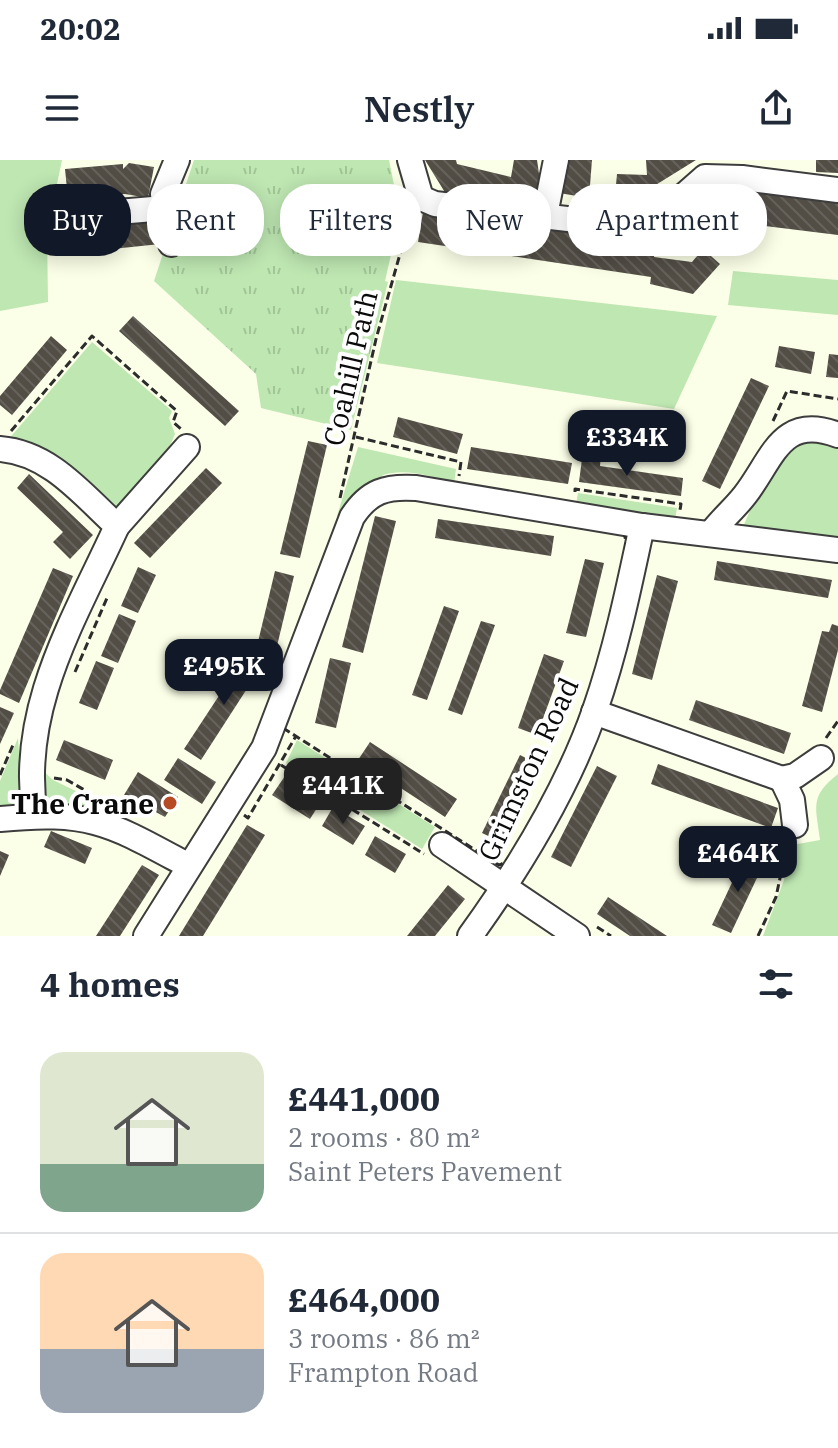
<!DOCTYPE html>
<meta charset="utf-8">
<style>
:root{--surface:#fff;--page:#f2f2f3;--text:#1f2937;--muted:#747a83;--line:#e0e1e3;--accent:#111827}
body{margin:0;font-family:"IBM Plex Serif",serif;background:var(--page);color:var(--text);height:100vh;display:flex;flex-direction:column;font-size:30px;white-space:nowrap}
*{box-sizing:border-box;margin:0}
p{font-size:26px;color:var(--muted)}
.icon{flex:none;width:44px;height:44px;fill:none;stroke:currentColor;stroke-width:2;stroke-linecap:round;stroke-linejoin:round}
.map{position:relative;height:776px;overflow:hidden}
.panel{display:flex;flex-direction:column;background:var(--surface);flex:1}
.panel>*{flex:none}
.guide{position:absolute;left:24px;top:24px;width:790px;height:72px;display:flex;gap:16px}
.price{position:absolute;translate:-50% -68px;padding:0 18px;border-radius:16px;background:var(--accent);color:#fff;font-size:26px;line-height:52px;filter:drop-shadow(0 2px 4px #0008)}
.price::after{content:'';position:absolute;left:50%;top:48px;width:24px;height:18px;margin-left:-12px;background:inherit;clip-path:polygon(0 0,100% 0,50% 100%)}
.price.selected{background:#222;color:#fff}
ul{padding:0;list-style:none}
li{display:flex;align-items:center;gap:24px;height:200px;padding:0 40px}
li+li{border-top:2px solid var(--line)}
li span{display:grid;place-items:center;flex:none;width:224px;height:160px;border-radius:24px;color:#555}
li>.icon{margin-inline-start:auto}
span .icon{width:96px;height:96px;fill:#fffc;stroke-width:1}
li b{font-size:34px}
h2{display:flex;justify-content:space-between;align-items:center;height:96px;padding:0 40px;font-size:34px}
.tag{padding:0 28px;border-radius:32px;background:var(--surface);box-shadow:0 4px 20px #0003;font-size:28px;line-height:72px}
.tag.selected{background:var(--accent);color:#fff}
.status{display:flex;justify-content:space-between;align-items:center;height:56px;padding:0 40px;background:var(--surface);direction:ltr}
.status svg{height:22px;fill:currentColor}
header{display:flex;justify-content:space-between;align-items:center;height:104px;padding:0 40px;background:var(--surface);font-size:36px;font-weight:600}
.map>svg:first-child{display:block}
.grass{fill:#bee7b2}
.park{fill:url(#park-tufts)}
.building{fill:url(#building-back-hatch)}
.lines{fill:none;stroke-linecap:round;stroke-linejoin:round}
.minor-casing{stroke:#3d3d3d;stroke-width:28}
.path{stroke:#2c2c2c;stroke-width:3;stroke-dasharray:8 4;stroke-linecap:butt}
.minor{stroke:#fff;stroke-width:24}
.poi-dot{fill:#b64a25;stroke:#fff;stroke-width:3}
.labels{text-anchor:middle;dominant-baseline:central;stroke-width:8;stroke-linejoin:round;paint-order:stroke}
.street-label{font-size:28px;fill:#0a0a0a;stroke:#fff}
.poi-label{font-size:28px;font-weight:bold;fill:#0a0a0a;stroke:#fff;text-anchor:end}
</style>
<div class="status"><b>20:02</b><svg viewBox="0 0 49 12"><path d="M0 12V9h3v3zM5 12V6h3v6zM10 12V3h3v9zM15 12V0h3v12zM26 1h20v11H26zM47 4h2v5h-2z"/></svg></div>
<header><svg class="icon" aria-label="menu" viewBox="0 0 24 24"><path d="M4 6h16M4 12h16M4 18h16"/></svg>Nestly<svg class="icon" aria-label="share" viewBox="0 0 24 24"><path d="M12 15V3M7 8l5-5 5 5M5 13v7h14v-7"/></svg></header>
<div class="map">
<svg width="838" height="776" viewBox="0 0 838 776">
<defs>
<pattern id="park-tufts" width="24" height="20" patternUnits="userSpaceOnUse" patternTransform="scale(2)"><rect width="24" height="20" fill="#bee7b2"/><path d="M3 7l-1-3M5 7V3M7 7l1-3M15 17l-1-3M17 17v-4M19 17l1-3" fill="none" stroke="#a2c598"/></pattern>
<pattern id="building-back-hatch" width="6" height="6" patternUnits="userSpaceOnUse" patternTransform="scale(2)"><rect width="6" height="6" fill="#524e46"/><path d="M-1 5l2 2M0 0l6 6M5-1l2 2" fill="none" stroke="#66635c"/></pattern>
</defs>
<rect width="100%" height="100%" fill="#fcffe7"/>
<g class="grass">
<polygon points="0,0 62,0 47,72 48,142 0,151"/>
<polygon points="733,111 838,120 838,155 728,145"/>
<polygon points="396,120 717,156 674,249 377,203"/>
<polygon points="92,182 172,251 169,258 175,274 169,288 171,294 119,349 113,348 8,280"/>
<polygon points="793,281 838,282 838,383 743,367 759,329"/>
<path d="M 358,287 L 456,309 L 454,324 C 434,316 405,308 383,315 L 345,357 L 337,356 Z"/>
<polygon points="578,333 677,348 675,360 576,344"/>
<polygon points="18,578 22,633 15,643 0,647 0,621"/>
<polygon points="297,580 435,667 422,689 286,603"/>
<polygon points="40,608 53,620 84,635 87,649 44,639"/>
<path d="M 838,614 L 838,776 L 763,776 L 784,720 L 792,685 L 820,680 C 816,646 809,637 838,614 Z"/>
</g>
<polygon class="park" points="194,0 389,0 400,55 385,121 388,122 351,270 261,248 256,214 154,121"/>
<g class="building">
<polygon points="425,0 456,0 457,4 511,17 514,0 537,0 541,27 531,47 446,34"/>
<polygon points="565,0 592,0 589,38 559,33"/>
<polygon points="646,0 696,0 654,26 646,53 614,47 617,14 647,15"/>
<polygon points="816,0 838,0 838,13 816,12"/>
<polygon points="129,3 154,7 148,38 125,34 68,39 65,9 123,4 123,9"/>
<polygon points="715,27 838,37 838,75 765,66 765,55 724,52 693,79 678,56"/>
<polygon points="424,46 657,82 654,97 692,102 703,89 720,104 693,134 650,124 651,117 418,82"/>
<polygon points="158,59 160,84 65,94 62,69"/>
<polygon points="133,156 239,251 225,266 119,171"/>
<polygon points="51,176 67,190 12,255 0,245 0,236"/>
<polygon points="779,186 815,192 811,214 775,207"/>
<polygon points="829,194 838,195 838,218 826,217"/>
<polygon points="751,218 769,226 720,329 702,321"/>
<polygon points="398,257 463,274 457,294 393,277"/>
<polygon points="308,281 327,285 300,398 280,394"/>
<polygon points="471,287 572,303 568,324 467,309"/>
<polygon points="583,291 601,294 600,306 683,318 681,336 579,322"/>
<polygon points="206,308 222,323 150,398 134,383"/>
<polygon points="29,314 93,375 70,399 53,382 63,372 17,328"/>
<polygon points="375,356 396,361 363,493 342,487"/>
<polygon points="438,359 554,376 551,396 435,378"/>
<polygon points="585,399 604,403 586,477 566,473"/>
<polygon points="717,401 832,420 828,438 714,420"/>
<polygon points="138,407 156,415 138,453 121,446"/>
<polygon points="53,408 73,416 19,543 0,534 0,530"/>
<polygon points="275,411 294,416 276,490 257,486"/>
<polygon points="657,415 678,421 652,520 632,514"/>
<polygon points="444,446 459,451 427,540 412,535"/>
<polygon points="119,454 136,461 118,503 101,496"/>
<polygon points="481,461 495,465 462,555 448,550"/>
<polygon points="832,464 838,466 838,490 822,552 802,546 822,471 829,472"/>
<polygon points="247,493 263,504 201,600 184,589"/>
<polygon points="544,494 564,501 537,575 518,568"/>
<polygon points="330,498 351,503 336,568 315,563"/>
<polygon points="96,501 114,508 97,550 79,543"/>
<polygon points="696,540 791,573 784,594 689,560"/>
<polygon points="0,547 14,553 0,584"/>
<polygon points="64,580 113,600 105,620 56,600"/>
<polygon points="370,582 457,639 445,657 358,600"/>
<polygon points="520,595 538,604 501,682 482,673"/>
<polygon points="178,598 216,622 202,644 164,620"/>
<polygon points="658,604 778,648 771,668 651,624"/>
<polygon points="597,606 617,616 571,707 551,697"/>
<polygon points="138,612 178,637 165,657 124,635"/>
<polygon points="285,616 322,640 310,659 272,635"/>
<polygon points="333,647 365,666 353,685 322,666"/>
<polygon points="247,665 265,675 203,776 179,776"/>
<polygon points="51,671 92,688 85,704 44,687"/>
<polygon points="375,676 406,694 395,713 365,695"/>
<polygon points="0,691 9,695 0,716"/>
<polygon points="745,695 764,703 731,773 712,765"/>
<polygon points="142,705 159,715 120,776 96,776"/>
<polygon points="448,725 465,739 435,776 407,776"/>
<polygon points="608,737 667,776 630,776 597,754"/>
</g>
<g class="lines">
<defs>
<g id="minor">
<polyline points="410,0 421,38 435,44 647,68 705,17 742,18 838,30"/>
<polyline points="545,55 556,0"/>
<polyline points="71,56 165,48"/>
<polyline points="171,84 163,34 177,0"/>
<path d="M 0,289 C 50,293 82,334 117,366 C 74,460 18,549 35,656"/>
<polyline points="117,366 187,287"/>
<path d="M 712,372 C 722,359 735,348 745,335 C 773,299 781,253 838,275"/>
<polyline points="594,552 782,619"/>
<polyline points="782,619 792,640 795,665"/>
<polyline points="782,619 795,616 821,598"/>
<path d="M 0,659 C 92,650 111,664 189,706"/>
<polyline points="442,685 577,776"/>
<path d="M 146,776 L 264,588 L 352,357 C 369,331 386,326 416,328 L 642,366 L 838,390"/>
<path d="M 470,776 C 519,708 567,630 595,550 C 616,490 629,427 642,366"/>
</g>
</defs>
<use href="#minor" class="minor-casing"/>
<g class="path">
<polyline points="773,261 787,231 838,239"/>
<polyline points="11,271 92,176 177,251 173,262 181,269"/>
<polyline points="356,277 461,302 459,316"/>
<polyline points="575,332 575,329 681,344 680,350"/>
<path d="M 398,336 L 622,370 C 648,399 539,695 499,705 L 283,568 L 364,353 L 379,340 Z"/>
<polyline points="340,338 376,179 411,55"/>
<polyline points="75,512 107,438"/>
<polyline points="826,578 838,561"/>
<polyline points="281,605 424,694"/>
<polyline points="0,615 13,585"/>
<polyline points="54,618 67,620 88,632 89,640"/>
<polyline points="244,655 248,658 296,576"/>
<polyline points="597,767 611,776"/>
<polyline points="758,776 776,737 787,685"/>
</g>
<use href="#minor" class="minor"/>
</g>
<circle class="poi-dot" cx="170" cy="643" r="8"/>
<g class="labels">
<g class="street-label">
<text transform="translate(350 208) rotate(-77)">Coahill Path</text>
<text transform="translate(528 609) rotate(-65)">Grimston Road</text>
</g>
<g class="poi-label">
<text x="154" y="643">The Crane</text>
</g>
</g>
</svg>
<b class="price" style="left:627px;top:318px">£334K</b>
<b class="price" style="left:224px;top:547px">£495K</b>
<b class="price selected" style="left:343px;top:666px">£441K</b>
<b class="price" style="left:738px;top:734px">£464K</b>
<div class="guide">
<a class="tag selected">Buy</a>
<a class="tag">Rent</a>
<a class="tag">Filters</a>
<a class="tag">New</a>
<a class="tag">Apartment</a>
</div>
</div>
<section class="panel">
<h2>4 homes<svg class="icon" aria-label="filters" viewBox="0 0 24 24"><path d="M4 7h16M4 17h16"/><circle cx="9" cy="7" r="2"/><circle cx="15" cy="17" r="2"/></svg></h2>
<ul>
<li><span style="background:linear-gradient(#dfe7d0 70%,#7fa58c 0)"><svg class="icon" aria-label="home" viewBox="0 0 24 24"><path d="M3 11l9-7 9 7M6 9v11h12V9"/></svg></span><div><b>£441,000</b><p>2 rooms · 80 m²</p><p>Saint Peters Pavement</p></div></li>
<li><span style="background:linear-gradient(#ffd9b3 60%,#9aa5b1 0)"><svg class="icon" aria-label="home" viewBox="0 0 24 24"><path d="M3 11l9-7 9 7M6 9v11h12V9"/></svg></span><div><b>£464,000</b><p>3 rooms · 86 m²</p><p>Frampton Road</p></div></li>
</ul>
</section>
